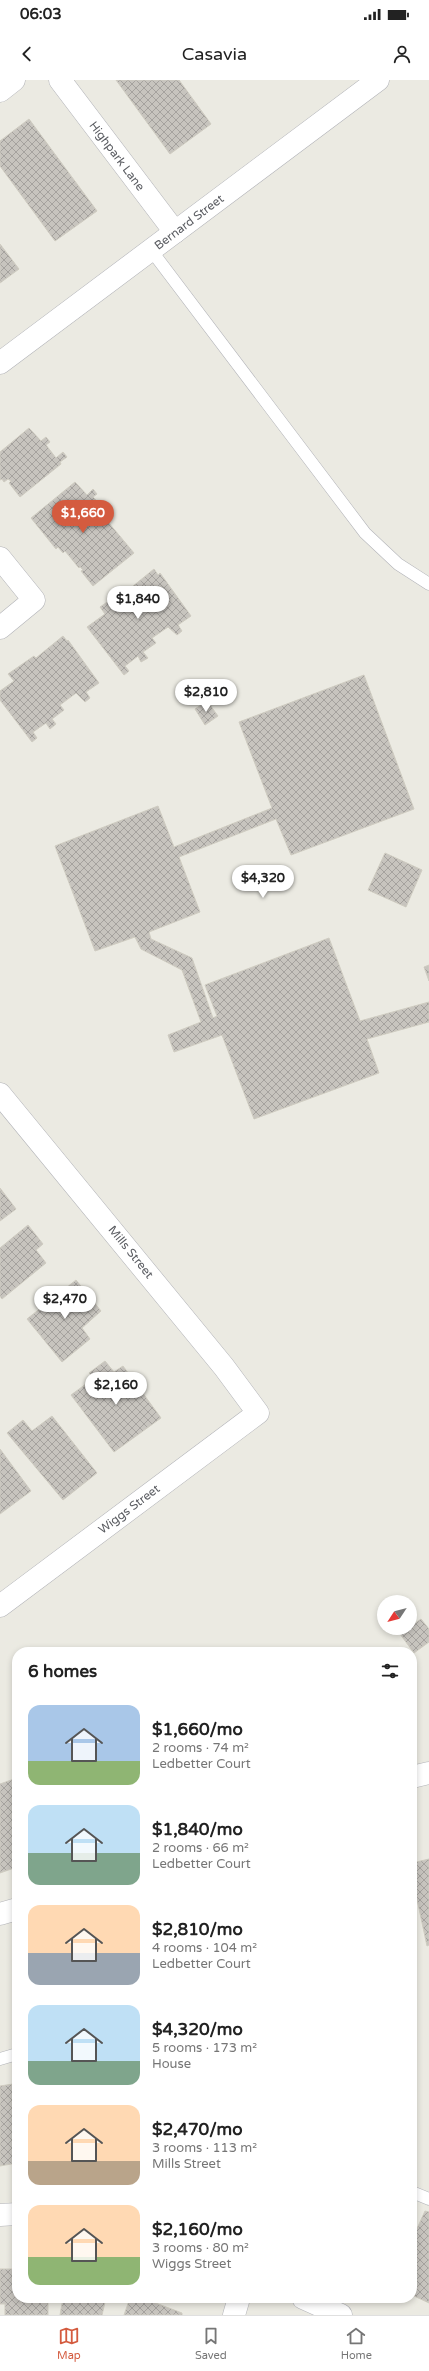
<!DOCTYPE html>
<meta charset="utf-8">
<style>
:root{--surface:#fff;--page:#f6f6f6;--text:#222;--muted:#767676;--line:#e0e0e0;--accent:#d45b3f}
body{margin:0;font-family:"Varela Round",sans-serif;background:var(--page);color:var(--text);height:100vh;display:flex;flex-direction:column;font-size:15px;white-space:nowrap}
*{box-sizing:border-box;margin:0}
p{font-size:13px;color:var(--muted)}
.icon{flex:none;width:22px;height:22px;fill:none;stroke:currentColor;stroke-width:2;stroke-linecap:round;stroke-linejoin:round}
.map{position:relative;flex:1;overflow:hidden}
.details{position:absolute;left:12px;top:1567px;width:405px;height:656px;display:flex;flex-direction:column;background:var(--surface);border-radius:16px;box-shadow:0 2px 6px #0003}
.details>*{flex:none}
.needle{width:26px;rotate:234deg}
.tools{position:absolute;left:377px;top:1515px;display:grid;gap:8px}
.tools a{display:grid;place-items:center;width:40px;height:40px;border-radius:50%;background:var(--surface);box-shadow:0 2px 6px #0003;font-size:20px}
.price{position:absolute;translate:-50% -34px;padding:0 9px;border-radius:14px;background:#fff;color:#222;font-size:13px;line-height:26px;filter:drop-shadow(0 1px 2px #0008)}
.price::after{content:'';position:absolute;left:50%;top:24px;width:12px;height:9px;margin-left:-6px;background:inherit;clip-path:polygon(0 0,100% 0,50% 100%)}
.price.selected{background:var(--accent);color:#fff}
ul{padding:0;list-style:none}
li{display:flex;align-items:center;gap:12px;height:100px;padding:0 16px}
li span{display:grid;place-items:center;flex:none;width:112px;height:80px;border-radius:12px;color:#555}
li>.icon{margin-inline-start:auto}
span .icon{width:48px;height:48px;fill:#fffc;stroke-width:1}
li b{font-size:17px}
h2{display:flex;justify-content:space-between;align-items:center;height:48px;padding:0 16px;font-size:17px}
.status{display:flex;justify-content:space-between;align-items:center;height:28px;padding:0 20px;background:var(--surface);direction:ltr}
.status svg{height:11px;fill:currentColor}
header{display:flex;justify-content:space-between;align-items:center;height:52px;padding:0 16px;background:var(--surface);font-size:18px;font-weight:600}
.tabs{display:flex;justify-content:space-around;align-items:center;height:56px;border-top:1px solid var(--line);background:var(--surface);font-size:11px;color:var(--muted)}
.tabs a{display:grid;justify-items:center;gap:2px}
.tabs .selected{color:var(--accent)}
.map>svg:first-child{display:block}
.building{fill:url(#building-cross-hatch);stroke:#cfccc1}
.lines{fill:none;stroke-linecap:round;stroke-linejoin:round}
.service-casing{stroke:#b2b3b8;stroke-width:13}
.minor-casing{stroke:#b2b3b8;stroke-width:23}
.tertiary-casing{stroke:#b2b3b8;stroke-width:23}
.service{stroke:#fff;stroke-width:12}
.minor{stroke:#fff;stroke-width:22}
.tertiary{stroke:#fff;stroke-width:22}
.labels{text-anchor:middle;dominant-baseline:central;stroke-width:3;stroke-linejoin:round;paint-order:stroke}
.street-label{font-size:12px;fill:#5a5c61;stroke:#fff}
</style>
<div class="status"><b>06:03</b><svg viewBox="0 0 49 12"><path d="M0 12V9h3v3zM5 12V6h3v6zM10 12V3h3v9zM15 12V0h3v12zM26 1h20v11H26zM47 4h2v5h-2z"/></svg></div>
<header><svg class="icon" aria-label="back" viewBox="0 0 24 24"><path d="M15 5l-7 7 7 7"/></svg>Casavia<svg class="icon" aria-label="person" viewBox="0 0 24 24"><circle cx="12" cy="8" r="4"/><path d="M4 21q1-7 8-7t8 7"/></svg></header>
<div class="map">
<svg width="429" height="2235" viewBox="0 0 429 2235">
<defs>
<pattern id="building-cross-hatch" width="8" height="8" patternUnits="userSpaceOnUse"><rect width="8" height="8" fill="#c7c4be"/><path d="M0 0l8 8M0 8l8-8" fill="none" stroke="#a5a29e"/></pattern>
</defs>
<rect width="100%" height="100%" fill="#ebeae2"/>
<g class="building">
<polygon points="116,0 179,0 211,44 170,74"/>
<polygon points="29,39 97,131 55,161 0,86 0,61"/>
<polygon points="0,164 19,189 0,203"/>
<polygon points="29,348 41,361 46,357 50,362 46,365 56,378 63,372 67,377 60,382 61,384 20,417 9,403 11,401 8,399 4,402 2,399 0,400 0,372"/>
<polygon points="75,402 87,415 93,409 97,414 93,417 97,421 90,427 100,439 103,436 134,473 93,506 81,491 83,490 80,487 79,488 65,471 63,473 58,467 56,469 31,438"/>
<polygon points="154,489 158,495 160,493 191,536 178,545 182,551 177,555 168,547 152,558 156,563 143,572 148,578 141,582 138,576 125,586 129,591 124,595 87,547 105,534 100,527 126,509 127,511"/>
<polygon points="63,556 67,561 68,560 99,603 86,612 90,618 85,622 76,613 60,625 64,630 52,639 56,644 50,649 46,643 33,652 37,658 32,662 0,620 0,611 14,601 8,594 34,576 36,578"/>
<polygon points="364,595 414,729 291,775 276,739 179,777 200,832 149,852 151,859 192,878 213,938 217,936 205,905 329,858 360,941 429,922 429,942 367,959 379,993 254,1039 222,955 174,972 168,955 201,942 182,890 141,869 135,857 95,871 55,766 158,726 174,767 272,728 239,642"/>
<polygon points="207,621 218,636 205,645 195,629"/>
<polygon points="385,773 422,790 406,827 368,810"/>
<polygon points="429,885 429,901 424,887"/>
<polygon points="0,1108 16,1129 0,1141"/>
<polygon points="28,1145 43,1164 36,1170 46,1183 2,1219 0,1216 0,1168"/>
<polygon points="76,1200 101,1231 82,1248 90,1259 62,1282 27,1239"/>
<polygon points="105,1281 114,1292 123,1286 161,1338 114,1372 71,1315 94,1298 89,1293"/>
<polygon points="52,1336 97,1393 63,1420 7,1353 23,1340 32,1351"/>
<polygon points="0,1369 31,1411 0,1434"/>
<polygon points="421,1539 429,1549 429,1562 414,1573 400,1554"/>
<polygon points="17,1698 17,1787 0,1793 0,1704"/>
<polygon points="429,1779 429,1865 427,1866 412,1796 412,1783"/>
<polygon points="13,2004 17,2023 17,2083 0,2086 0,2006"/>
<polygon points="425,2131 429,2132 429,2223 412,2215 412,2152 415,2153"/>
<polygon points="0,2189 17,2189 17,2218 48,2218 48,2235 5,2235 5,2224 0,2224"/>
<polygon points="63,2218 106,2218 102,2235 60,2235"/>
<polygon points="130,2218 155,2218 153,2222 182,2233 182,2235 124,2235"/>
</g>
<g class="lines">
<defs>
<g id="service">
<polyline points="151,170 365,453 398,484 429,504"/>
<polyline points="0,1979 17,1974"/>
<polyline points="412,2112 429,2119"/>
</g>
<g id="minor">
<polyline points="60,0 175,152"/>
<polyline points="0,11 14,0"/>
<polyline points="0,283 378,0"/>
<polyline points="0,478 34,520 0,548"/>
<polyline points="0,1014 224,1287 258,1333 0,1526"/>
<polyline points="0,2135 17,2134"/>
<polyline points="303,2218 341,2235"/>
<polyline points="234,2235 239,2218"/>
</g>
<g id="tertiary">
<polyline points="412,1697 429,1693"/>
<polyline points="0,1834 17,1829"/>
</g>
</defs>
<use href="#service" class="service-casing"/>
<use href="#minor" class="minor-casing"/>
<use href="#tertiary" class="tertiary-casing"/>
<use href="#service" class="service"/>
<use href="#minor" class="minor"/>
<use href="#tertiary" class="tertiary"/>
</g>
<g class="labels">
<g class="street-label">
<text transform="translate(117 76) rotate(53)">Highpark Lane</text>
<text transform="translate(189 142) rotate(-37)">Bernard Street</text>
<text transform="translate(131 1172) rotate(51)">Mills Street</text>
<text transform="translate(129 1429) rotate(-37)">Wiggs Street</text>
</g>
</g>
</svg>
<div class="tools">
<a><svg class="needle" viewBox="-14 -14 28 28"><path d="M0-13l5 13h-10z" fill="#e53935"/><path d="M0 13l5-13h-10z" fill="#767676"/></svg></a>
</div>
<b class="price selected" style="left:83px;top:454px">$1,660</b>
<b class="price" style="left:138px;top:540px">$1,840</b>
<b class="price" style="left:206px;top:633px">$2,810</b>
<b class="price" style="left:263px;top:819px">$4,320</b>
<b class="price" style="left:65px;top:1240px">$2,470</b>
<b class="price" style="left:116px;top:1326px">$2,160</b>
<section class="details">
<h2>6 homes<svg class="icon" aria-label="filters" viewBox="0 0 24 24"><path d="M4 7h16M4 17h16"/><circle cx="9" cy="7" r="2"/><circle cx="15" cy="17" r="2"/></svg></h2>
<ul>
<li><span style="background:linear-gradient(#a9c7e8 70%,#8fb573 0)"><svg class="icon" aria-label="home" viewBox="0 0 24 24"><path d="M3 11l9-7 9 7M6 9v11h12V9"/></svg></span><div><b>$1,660/mo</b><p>2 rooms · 74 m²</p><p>Ledbetter Court</p></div></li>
<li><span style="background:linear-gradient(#bfe0f5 60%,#7fa58c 0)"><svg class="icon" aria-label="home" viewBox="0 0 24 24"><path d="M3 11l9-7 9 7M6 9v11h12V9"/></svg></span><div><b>$1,840/mo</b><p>2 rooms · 66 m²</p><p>Ledbetter Court</p></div></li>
<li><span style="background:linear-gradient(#ffd9b3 60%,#9aa5b1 0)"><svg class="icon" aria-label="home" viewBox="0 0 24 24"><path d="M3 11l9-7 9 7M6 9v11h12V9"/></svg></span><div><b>$2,810/mo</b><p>4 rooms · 104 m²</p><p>Ledbetter Court</p></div></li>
<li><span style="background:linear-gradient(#bfe0f5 70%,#7fa58c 0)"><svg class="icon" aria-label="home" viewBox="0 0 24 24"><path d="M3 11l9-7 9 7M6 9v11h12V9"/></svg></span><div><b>$4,320/mo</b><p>5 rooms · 173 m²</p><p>House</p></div></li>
<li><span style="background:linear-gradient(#ffd9b3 70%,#b9a48a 0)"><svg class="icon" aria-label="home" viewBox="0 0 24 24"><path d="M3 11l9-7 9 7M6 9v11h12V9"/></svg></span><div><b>$2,470/mo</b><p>3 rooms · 113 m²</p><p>Mills Street</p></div></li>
<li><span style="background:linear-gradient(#ffd9b3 65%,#8fb573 0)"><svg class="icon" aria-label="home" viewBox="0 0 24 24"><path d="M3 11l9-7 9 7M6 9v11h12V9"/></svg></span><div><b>$2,160/mo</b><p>3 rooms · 80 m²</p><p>Wiggs Street</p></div></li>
</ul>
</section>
</div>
<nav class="tabs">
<a class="selected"><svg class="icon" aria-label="map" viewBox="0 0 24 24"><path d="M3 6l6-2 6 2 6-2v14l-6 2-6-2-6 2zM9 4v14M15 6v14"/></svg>Map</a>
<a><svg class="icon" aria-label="saved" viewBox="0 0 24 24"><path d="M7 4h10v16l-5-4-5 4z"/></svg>Saved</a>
<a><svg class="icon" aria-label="home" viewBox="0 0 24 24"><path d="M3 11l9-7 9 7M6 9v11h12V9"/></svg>Home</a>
</nav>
